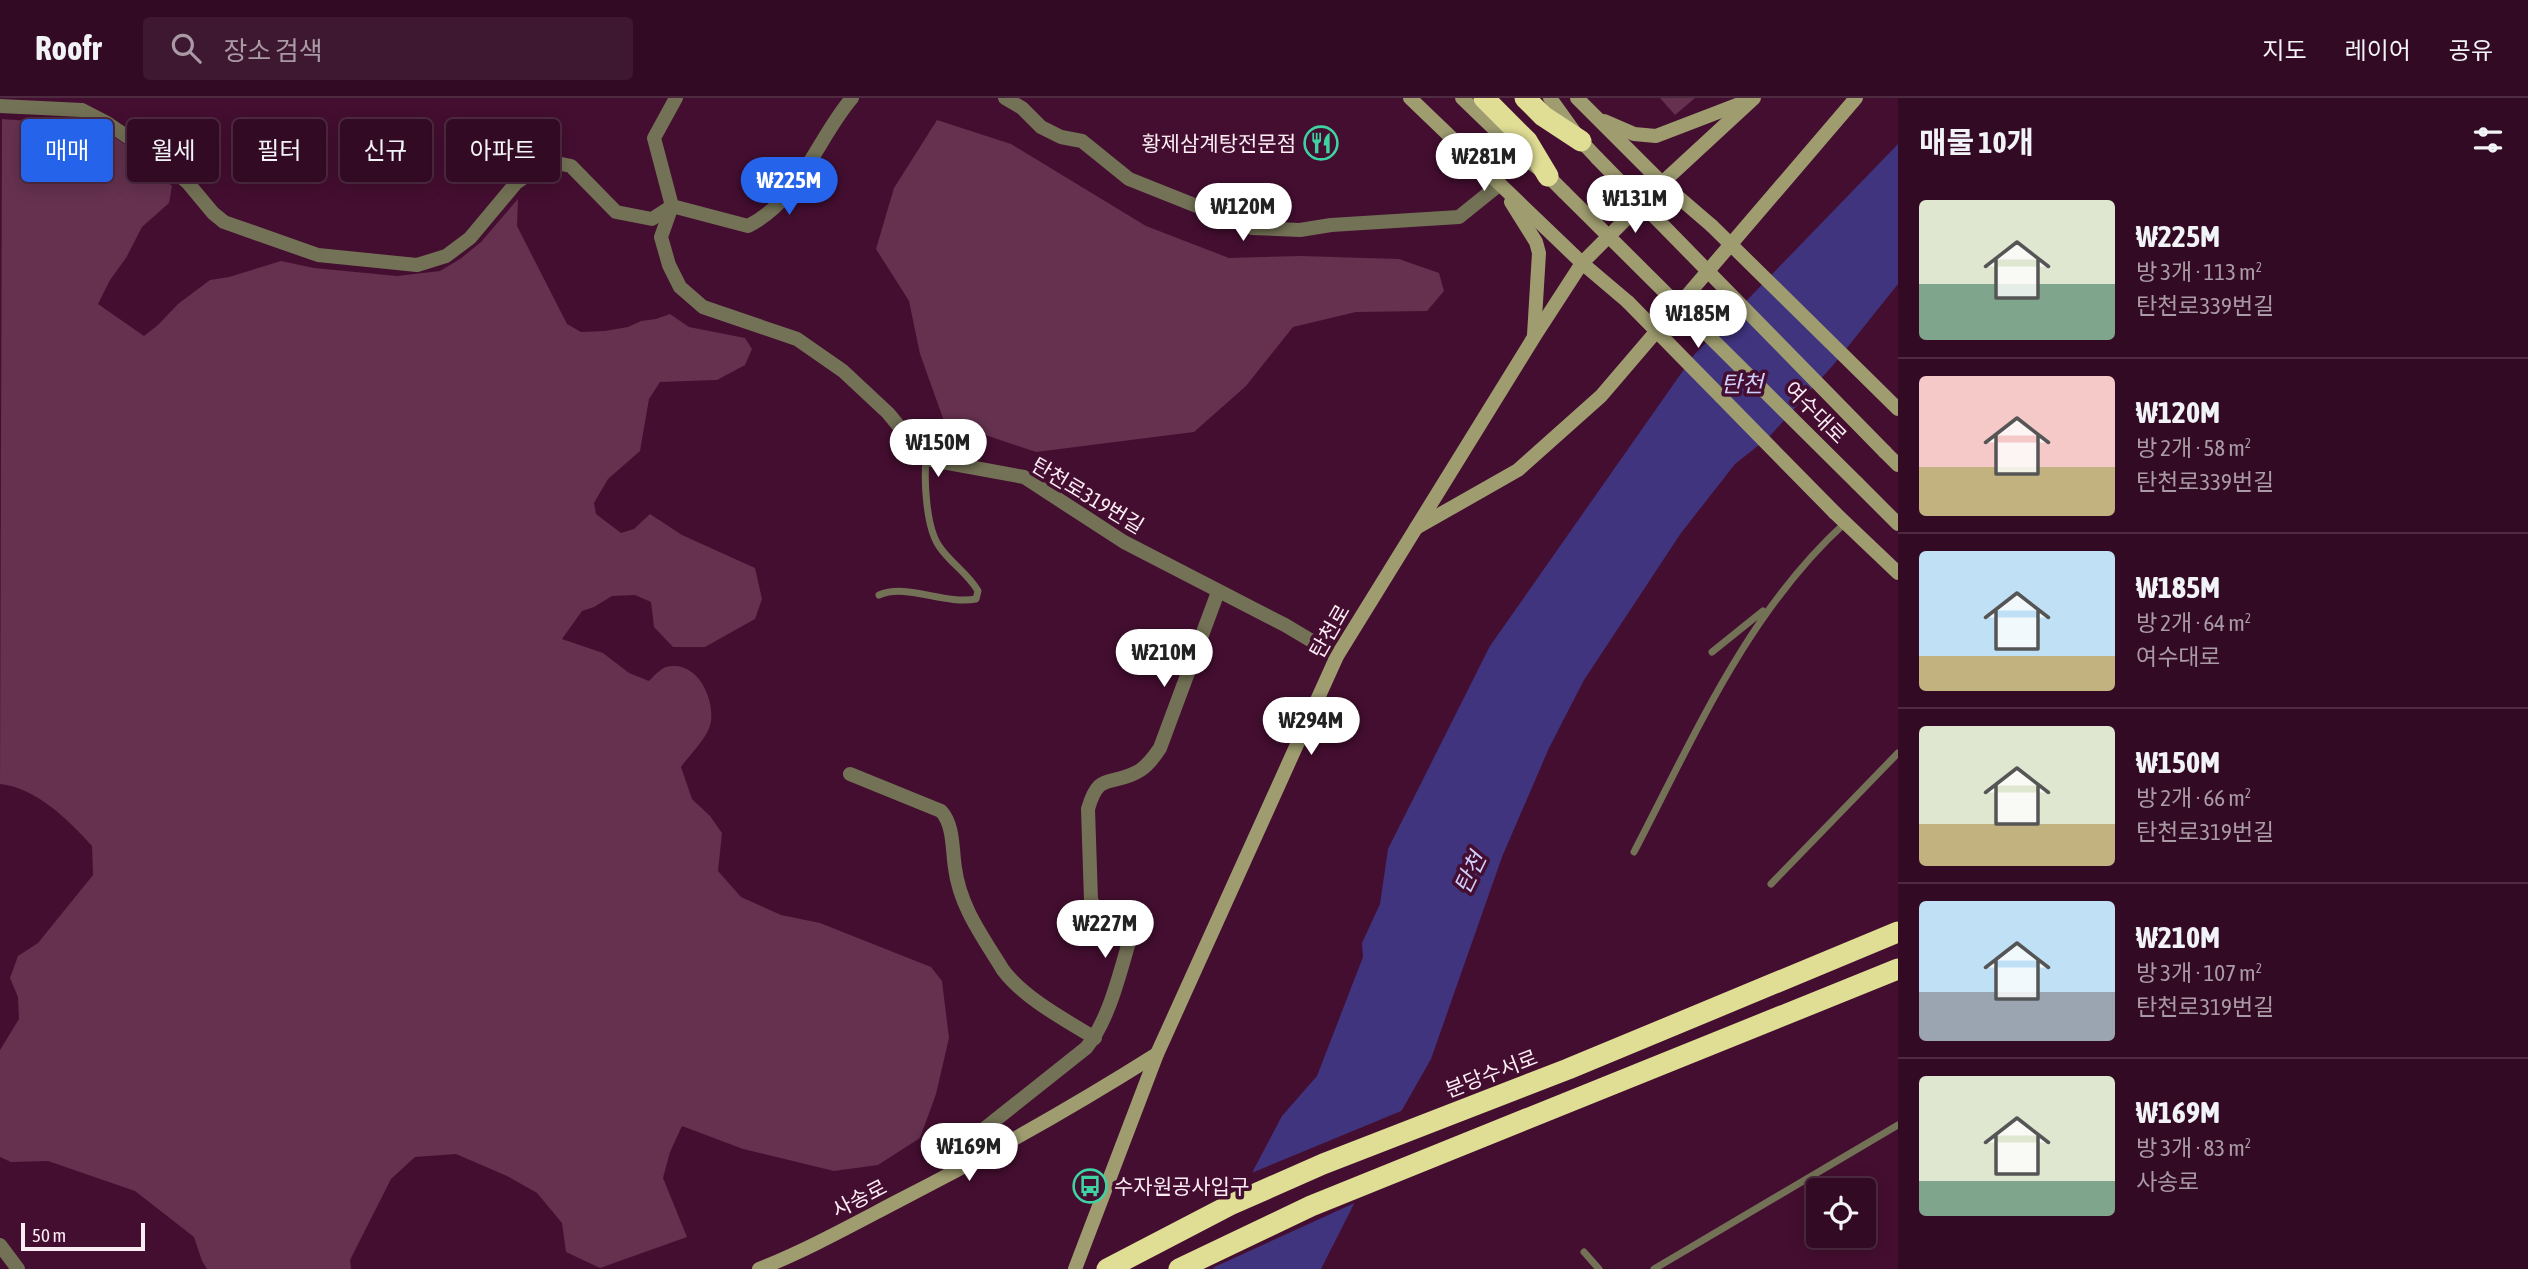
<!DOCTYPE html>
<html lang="ko">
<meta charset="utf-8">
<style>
:root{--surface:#330a24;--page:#3e1831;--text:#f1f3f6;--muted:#a99aa6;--line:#4e2b41;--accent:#2563eb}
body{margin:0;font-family:"Asap Condensed","Noto Sans KR",sans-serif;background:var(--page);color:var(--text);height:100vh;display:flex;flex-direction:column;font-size:26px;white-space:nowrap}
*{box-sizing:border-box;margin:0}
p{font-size:23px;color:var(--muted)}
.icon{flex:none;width:38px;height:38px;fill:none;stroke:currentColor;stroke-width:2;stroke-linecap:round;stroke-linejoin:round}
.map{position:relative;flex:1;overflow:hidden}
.drawer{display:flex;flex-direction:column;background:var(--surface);width:630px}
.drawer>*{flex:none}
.banner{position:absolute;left:21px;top:21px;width:665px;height:63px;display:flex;gap:14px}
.controls{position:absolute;left:1806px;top:1080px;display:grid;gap:14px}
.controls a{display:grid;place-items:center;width:70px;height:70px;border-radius:7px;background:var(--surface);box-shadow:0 4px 18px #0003,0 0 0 2px var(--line);font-size:35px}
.scale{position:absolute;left:21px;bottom:18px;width:124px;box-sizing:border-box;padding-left:7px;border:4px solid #fbecf3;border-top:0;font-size:19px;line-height:24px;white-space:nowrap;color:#fbecf3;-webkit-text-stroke:5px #440e30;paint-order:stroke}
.price{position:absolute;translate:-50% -60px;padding:0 16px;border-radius:24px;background:#fff;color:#222;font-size:23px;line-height:46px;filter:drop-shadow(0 2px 4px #0008)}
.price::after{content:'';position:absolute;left:50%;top:42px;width:21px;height:16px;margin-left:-10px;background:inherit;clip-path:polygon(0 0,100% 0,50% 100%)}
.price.on{background:var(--accent);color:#fff}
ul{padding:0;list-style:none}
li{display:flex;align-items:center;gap:21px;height:175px;padding:0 21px}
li+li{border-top:2px solid var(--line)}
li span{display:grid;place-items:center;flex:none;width:196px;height:140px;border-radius:7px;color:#555}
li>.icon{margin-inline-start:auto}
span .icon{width:84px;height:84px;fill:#fffc;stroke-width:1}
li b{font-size:30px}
h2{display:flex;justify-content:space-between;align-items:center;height:84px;padding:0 21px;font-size:30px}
.tag{padding:0 24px;border-radius:7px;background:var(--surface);box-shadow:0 4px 18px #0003,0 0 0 2px var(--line);font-size:24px;line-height:63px}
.tag.on{background:var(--accent);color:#fff}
header{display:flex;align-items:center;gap:42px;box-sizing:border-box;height:98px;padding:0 35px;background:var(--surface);border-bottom:2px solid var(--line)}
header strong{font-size:33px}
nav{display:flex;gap:38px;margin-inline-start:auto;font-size:24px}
.search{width:490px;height:63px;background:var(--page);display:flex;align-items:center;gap:18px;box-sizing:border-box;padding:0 24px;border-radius:7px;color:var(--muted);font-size:26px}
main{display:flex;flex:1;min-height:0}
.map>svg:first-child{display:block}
.green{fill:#65314f}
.water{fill:#40347f}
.pier{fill:#440e30}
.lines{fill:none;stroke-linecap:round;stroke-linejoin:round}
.lane{stroke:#737256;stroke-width:7}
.street{stroke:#737256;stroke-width:14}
.secondary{stroke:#9f9d70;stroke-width:14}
.highway{stroke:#e0dd95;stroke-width:21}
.secondary-bridge{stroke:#9f9d70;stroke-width:14}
.labels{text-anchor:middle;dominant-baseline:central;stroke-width:7;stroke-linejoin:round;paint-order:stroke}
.poi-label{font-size:21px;fill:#fbecf3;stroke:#440e30;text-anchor:end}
.street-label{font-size:21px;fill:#fbecf3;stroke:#440e30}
.water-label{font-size:23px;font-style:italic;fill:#d0cffb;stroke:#440e30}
</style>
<header>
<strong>Roofr</strong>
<div class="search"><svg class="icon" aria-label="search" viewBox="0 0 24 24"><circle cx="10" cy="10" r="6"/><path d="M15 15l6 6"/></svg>장소 검색</div>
<nav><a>지도</a><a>레이어</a><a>공유</a></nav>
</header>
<main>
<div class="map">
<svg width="1898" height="1171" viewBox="0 0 1898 1171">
<rect width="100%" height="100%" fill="#440e30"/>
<g class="green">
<polygon points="1660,0 1695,0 1675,17"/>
<path d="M 2,21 C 27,23 88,25 109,36 C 132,49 152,69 172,88 L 169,105 L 142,129 L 126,160 L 110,182 L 98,206 L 144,238 L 158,227 L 178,206 L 210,182 L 229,179 L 281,163 L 314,170 L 397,178 L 440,173 L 460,161 L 481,144 L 518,101 L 517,128 L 567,226 L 581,234 L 605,233 L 628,229 L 641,223 L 656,221 L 670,216 L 689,229 L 745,240 L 752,251 L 745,267 L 717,282 L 660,284 L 649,301 L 640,353 L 608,381 L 594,405 L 596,416 L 621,435 L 634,431 L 650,416 L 682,437 L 755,470 L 762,501 L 755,521 L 705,549 L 673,549 L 654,529 L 651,504 L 635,497 L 612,498 L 594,509 L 582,513 L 562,541 L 603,555 L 629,575 L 649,583 C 653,579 660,571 666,569 C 696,561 714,598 711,623 C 709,639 690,656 681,669 L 692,701 L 710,718 L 722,735 L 718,773 L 741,799 L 781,817 L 820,825 L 931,869 L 942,883 L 949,940 L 936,996 L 920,1040 L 878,1067 L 834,1073 L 743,1051 L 682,1028 L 670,1054 L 663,1080 L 687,1139 L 600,1170 L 566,1154 L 562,1125 L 537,1095 L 507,1078 L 456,1056 L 415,1059 L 391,1081 L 350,1162 L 351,1171 L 207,1171 L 202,1163 L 194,1139 L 135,1093 L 48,1063 L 11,1064 L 0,1059 L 0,952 L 19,921 L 18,899 L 10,880 L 18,858 L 38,845 L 93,777 L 92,748 C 70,723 35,689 0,686 Z"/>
<polygon points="937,22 1011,46 1146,128 1229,160 1301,158 1399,161 1439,175 1444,193 1427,213 1356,214 1293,229 1246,288 1194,334 1036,354 944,323 920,256 909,203 876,151 894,90"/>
</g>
<polygon class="water" points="1898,46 1898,186 1834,266 1769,339 1735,366 1681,435 1584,582 1549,650 1502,759 1431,961 1398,1019 1321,1171 1213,1171 1254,1071 1282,1018 1317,978 1363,859 1362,845 1380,806 1388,751 1490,548 1694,257"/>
<polygon class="pier" points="1406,1011 1359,1103 1210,1171 1249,1076"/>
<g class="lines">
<g class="lane">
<path d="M 879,497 C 907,485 944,507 976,501 L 978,493 C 968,475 950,465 939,448 C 926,429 924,383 926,361"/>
<polyline points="1712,554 1763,513"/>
<path d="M 1634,754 C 1694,639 1747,514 1845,425"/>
<polyline points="1771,786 1898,655"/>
<polyline points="1584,1154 1599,1171"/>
<polyline points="1654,1171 1898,1027"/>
</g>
<g class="street">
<polyline points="676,0 654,40 672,108 661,139 669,167 680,189 703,209 797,241 843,273 888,315 926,361 1024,379 1124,444 1285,527 1337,558"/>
<polyline points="1005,0 1022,10 1041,29 1061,39 1082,43 1129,81 1252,130 1300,132 1331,127 1459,119 1500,86"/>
<path d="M 0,8 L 82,12 L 107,25 L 163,63 L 188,85 L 213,115 L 224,124 L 318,157 L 417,167 L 446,158 L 470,140 L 516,85 L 540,68 L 557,65 L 571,68 L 616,114 L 652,121 L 672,108 L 748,128 C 801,101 816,42 852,0"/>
<path d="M 850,676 L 941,713 C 954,727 952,751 955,770 C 960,809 983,839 1003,872 C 1024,900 1065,922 1095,940"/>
<path d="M 974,1039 L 1086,950 C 1111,920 1121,868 1133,831 L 1134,823 L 1126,817 L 1097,812 L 1091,802 L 1088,711 C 1099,673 1109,689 1137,674 C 1147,669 1154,659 1160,650 L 1218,494"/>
<polyline points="0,1147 18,1171"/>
</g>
<g class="secondary">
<polyline points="1410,0 1582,165 1628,204"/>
<polyline points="1462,0 1519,55 1548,78 1564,94"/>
<polyline points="1550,0 1581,43 1597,60"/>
<polyline points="1577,0 1662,85 1712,128"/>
<polyline points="1604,23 1634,36 1656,38 1742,5"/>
<polyline points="1511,104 1536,144 1539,155 1534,237"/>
<polyline points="1885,354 1898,367"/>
<polyline points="1857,385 1898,426"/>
<polyline points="1835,415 1898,475"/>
<polyline points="1416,430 1518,372 1601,298 1856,0"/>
<path d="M 759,1171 C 807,1152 852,1127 898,1103 C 986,1058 1073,1009 1157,956"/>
<polyline points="1075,1171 1157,956 1337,558 1534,239 1582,165 1662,85 1754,0"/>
</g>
<g class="highway">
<polyline points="1484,0 1527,43 1548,78"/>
<polyline points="1525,0 1543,18 1581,43"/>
<polyline points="1107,1171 1230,1107 1323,1066 1568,971 1898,834"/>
<polyline points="1179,1171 1311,1108 1898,871"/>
</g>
<g class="secondary-bridge">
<polyline points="1597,60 1885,354"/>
<polyline points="1564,94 1857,385"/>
<polyline points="1712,128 1898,311"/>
<polyline points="1628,204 1835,415"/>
</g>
</g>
<defs>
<symbol id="restaurant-ring" viewBox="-11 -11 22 22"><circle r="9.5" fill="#440e30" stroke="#3ed4a2" stroke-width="1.5"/><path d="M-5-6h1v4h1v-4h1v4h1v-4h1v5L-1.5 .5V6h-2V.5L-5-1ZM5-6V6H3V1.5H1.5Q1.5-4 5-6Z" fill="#3ed4a2"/></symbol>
<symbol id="bus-ring" viewBox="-11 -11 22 22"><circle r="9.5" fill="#440e30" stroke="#3ed4a2" stroke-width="1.5"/><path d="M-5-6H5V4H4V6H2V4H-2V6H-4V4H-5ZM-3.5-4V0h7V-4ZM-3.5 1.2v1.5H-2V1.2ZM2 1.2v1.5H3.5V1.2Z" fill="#3ed4a2"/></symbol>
</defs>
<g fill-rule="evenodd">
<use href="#restaurant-ring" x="1302" y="26" width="38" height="38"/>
<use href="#bus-ring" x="1071" y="1069" width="38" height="38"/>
</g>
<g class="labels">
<g class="poi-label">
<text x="1296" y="45">황제삼계탕전문점</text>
<text x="1114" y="1088" text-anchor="start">수자원공사입구</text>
</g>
<g class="street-label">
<text transform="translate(1816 314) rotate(45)">여수대로</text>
<text transform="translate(1088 397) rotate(31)">탄천로319번길</text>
<text transform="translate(1329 533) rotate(-60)">탄천로</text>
<text transform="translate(1491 975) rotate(-21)">분당수서로</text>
<text transform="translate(859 1100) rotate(-27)">사송로</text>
</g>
<g class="water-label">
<text x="1742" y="286">탄천</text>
<text transform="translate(1470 775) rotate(-64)">탄천</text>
</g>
</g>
</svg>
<div class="controls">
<a><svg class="icon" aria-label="locate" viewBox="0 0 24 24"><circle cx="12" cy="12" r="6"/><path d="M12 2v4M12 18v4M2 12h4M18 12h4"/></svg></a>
</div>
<div class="scale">50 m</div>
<b class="price" style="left:1484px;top:95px">₩281M</b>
<b class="price on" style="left:789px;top:119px">₩225M</b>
<b class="price" style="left:1635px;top:137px">₩131M</b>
<b class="price" style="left:1243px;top:145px">₩120M</b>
<b class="price" style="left:1698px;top:252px">₩185M</b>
<b class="price" style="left:938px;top:381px">₩150M</b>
<b class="price" style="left:1164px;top:591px">₩210M</b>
<b class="price" style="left:1311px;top:659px">₩294M</b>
<b class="price" style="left:1105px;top:862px">₩227M</b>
<b class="price" style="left:969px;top:1085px">₩169M</b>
<div class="banner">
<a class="tag on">매매</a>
<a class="tag">월세</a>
<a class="tag">필터</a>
<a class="tag">신규</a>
<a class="tag">아파트</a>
</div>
</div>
<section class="drawer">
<h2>매물 10개<svg class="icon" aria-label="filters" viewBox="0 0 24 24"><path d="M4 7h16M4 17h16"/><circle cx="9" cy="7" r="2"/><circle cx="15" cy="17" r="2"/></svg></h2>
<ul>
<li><span style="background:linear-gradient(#dfe7d0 60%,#7fa58c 0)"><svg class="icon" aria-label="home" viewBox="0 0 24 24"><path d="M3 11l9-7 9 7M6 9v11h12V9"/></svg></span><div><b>₩225M</b><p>방 3개 · 113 m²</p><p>탄천로339번길</p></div></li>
<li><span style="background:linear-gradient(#f6c9c9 65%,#c2b280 0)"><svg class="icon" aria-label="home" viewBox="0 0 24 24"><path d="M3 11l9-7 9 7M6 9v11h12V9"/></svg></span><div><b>₩120M</b><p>방 2개 · 58 m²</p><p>탄천로339번길</p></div></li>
<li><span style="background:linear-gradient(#bfe0f5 75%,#c2b280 0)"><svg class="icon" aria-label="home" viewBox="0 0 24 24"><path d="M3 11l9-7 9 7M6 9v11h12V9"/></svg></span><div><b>₩185M</b><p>방 2개 · 64 m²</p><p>여수대로</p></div></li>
<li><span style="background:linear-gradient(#dfe7d0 70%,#c2b280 0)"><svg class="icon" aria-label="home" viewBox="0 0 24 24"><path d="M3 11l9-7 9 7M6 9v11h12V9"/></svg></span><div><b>₩150M</b><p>방 2개 · 66 m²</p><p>탄천로319번길</p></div></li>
<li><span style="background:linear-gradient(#bfe0f5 65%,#9aa5b1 0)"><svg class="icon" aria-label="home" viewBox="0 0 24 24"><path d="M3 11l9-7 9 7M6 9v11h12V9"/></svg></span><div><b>₩210M</b><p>방 3개 · 107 m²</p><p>탄천로319번길</p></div></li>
<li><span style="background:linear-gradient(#dfe7d0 75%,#7fa58c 0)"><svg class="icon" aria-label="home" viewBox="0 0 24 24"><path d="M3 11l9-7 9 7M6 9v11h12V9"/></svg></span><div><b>₩169M</b><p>방 3개 · 83 m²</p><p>사송로</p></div></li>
</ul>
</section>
</main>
